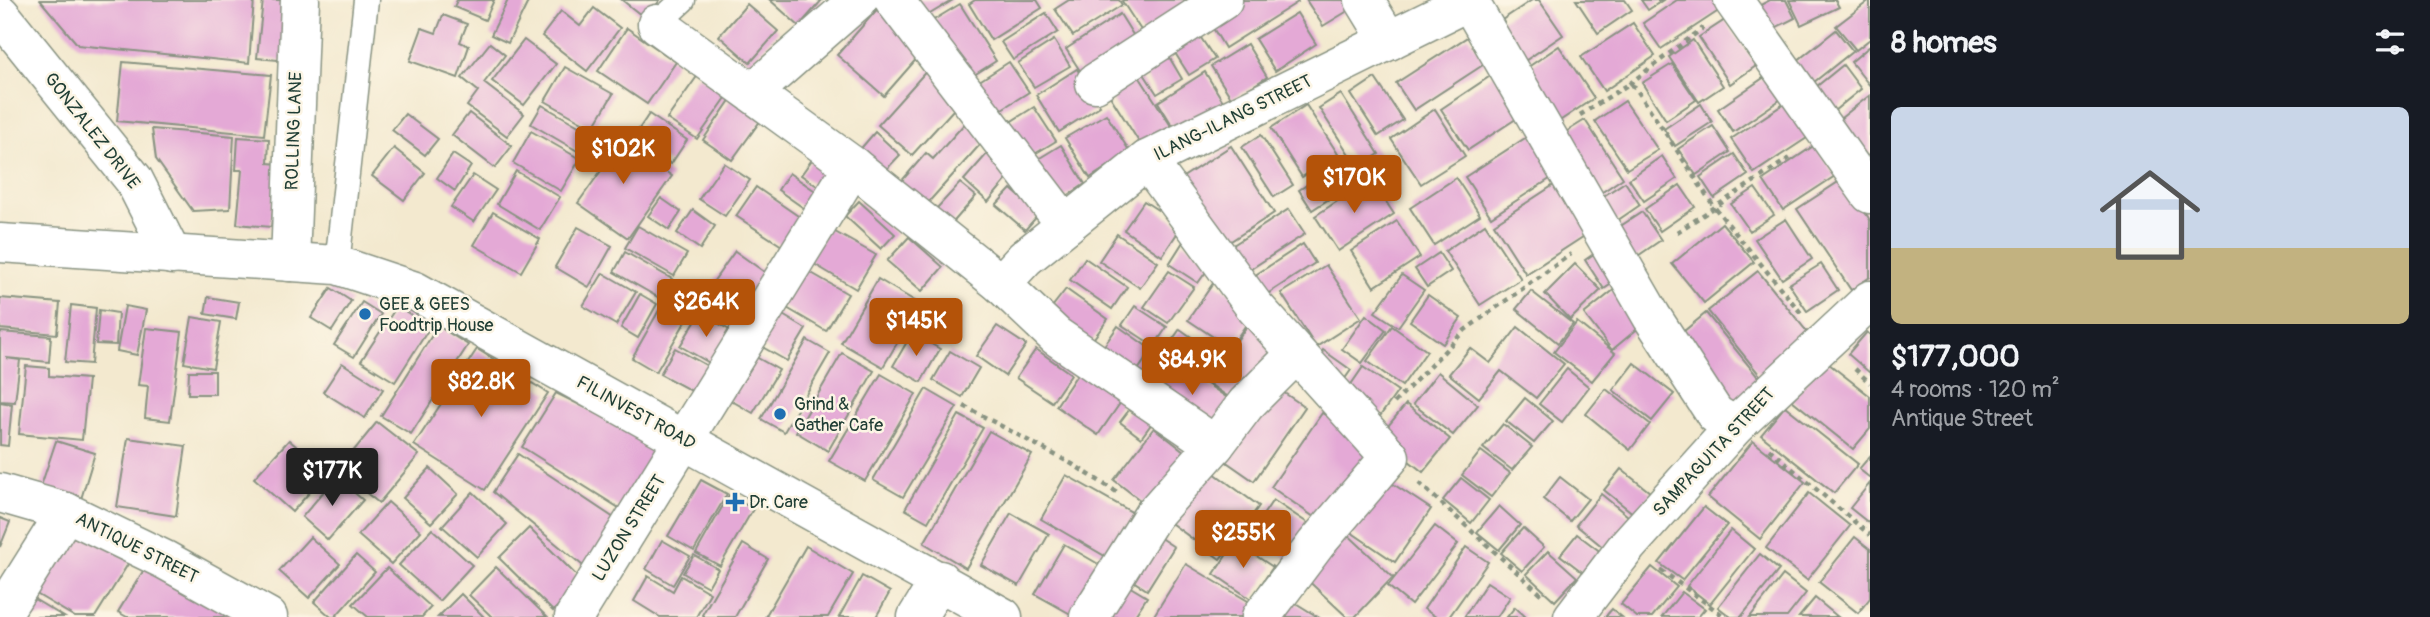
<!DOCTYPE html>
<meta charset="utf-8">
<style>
:root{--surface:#171b24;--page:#242831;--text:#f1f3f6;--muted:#9ea1a6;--line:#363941;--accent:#b45309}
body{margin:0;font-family:Pangolin,sans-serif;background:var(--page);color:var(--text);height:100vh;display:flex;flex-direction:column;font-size:26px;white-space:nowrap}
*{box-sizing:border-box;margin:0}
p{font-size:23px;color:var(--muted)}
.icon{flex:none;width:38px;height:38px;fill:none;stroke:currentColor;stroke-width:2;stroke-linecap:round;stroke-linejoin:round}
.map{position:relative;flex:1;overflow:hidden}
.side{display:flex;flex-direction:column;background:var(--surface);width:560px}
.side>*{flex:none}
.price{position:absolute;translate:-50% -60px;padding:0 16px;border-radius:7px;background:var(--accent);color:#fff;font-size:23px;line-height:46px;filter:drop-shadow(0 2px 4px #0008)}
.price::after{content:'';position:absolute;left:50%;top:42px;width:21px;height:16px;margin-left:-10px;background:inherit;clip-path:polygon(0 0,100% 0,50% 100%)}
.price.current{background:#222;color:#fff}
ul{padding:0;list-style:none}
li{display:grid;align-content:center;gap:14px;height:371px;padding:0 21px}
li+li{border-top:2px solid var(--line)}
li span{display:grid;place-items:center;height:217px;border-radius:10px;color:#555}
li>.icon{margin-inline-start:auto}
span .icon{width:126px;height:126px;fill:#fffc;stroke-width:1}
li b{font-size:30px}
h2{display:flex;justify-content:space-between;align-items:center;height:84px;padding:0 21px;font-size:30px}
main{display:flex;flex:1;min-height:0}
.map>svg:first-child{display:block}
.building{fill:#e4a9d6}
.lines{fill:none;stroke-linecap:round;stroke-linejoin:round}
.service-casing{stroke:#899382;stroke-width:27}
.minor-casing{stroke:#899382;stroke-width:41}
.path{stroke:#899382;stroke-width:4.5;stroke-dasharray:5 5;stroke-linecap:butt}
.service{stroke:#fff;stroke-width:24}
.minor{stroke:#fff;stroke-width:38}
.poi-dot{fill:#1f6fb2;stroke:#fcf5e5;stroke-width:2.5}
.labels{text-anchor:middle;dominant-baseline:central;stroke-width:5;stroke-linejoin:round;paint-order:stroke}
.street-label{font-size:18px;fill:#1f3d34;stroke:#fcf5e5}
.poi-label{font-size:18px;fill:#1f3d34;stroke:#fcf5e5;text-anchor:start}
</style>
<main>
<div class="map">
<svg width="1870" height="617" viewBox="0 0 1870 617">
<rect width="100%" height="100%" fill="#fcf5e5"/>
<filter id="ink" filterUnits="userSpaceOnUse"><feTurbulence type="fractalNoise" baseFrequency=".0143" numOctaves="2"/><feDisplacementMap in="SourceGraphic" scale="14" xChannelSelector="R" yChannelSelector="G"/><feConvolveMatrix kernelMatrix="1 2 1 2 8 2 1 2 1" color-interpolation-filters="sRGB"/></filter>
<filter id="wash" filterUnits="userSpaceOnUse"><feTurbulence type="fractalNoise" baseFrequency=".00686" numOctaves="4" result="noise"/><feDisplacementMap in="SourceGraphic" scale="28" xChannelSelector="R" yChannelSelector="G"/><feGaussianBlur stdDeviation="1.57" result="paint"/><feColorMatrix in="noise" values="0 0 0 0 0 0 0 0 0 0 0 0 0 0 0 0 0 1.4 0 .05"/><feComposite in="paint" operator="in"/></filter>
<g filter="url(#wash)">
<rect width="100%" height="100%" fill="#f3e9cf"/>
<g id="blocks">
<g class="building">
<polygon points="40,0 254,0 249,63 78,45"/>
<polygon points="263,0 295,0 288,61 257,58"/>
<polygon points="457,0 494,0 485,20 454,7"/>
<polygon points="508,0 529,0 508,43 491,35"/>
<polygon points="622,0 660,0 646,19"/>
<polygon points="770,0 822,0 799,26"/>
<polygon points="907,0 953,0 920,20"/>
<polygon points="975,0 1037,0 1042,8 991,40 969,4"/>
<polygon points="1069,0 1119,0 1122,5 1073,36 1055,9"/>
<polygon points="1207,0 1146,38 1122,1 1123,0"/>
<polygon points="1236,0 1297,0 1298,2 1225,48 1207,18"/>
<polygon points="1306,0 1345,0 1351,9 1323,26"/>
<polygon points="1532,0 1539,0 1563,35 1516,67 1490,28"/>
<polygon points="1576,0 1625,0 1632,10 1598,33"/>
<polygon points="1641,0 1663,0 1648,10"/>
<polygon points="1677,0 1713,0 1720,10 1661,49 1643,23"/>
<polygon points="1770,0 1786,0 1795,18 1763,34 1751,10"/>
<polygon points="1789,0 1835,0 1839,7 1801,25"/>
<polygon points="1870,0 1870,39 1856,50 1836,26"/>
<polygon points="747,4 778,31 750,63 719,36"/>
<polygon points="960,4 996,61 963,82 927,24"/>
<polygon points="880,6 926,48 884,96 837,55"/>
<polygon points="594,8 620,28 587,71 542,36 561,11 580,26"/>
<polygon points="1046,13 1058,32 1013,60 1001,42"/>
<polygon points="1297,13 1316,44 1275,71 1255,39"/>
<polygon points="1120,14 1140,46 1086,80 1066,49"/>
<polygon points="443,15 467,24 460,42 469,46 458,78 410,61 422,28 436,33"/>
<polygon points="1725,20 1756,66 1730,84 1699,37"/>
<polygon points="1633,23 1655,56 1604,91 1581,57"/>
<polygon points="627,28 676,62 647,104 598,71"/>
<polygon points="1195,29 1215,59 1189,75 1170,45"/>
<polygon points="1836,30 1853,51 1804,90 1787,69"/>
<polygon points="1469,36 1486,63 1414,110 1396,83"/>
<polygon points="524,40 556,64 524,105 492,81"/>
<polygon points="1054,40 1070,66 1034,87 1018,63"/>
<polygon points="1693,40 1723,86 1699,102 1669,57"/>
<polygon points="490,43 505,55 484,83 524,114 507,136 467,106 478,91 462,78"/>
<polygon points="1247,44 1267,77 1232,99 1211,66"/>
<polygon points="1559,46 1594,98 1552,126 1518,74"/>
<polygon points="1870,46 1870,86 1851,62"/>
<polygon points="1165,50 1182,79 1157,94 1139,66"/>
<polygon points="123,62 271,75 264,135 117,121"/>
<polygon points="1009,62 1029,92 989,117 970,87"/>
<polygon points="1672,64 1696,100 1666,120 1642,83"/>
<polygon points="1843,65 1861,89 1824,119 1805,96"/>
<polygon points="565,67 613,94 593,128 545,101"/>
<polygon points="930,67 964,98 912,155 878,125"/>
<polygon points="1077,69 1100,106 1059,132 1036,95"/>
<polygon points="1135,70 1171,126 1141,145 1105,88"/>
<polygon points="1205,72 1224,103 1177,133 1158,102"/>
<polygon points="1772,72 1787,95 1733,132 1718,109"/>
<polygon points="1495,73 1522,115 1468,150 1441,109"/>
<polygon points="698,75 728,95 697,139 667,119"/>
<polygon points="1375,78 1403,120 1378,136 1351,94"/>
<polygon points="1341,94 1379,154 1358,168 1319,108"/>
<polygon points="1870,95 1870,154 1860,162 1831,126"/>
<polygon points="733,96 763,117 732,160 703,140"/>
<polygon points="1793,98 1816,132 1754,173 1731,139"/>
<polygon points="1625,101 1658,150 1627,169 1595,121"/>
<polygon points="1701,104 1712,122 1675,146 1664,129"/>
<polygon points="542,105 598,137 586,156 531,124"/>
<polygon points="1306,105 1338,154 1302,177 1271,128"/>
<polygon points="1034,107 1056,141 1028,158 1007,124"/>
<polygon points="1435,109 1465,156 1421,184 1391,139"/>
<polygon points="469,113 512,146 495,168 452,135"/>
<polygon points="405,114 438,139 425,155 392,130"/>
<polygon points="649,114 687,140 671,164 633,138"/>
<polygon points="1106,114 1130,152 1090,178 1065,138"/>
<polygon points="1585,120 1623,178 1592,199 1553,140"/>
<polygon points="966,122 985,139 917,215 892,192 926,153 933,159"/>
<polygon points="1713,126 1730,152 1696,175 1678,149"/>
<polygon points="152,129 234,136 230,209 193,211 156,159"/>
<polygon points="531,131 580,159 561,191 513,163"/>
<polygon points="875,132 900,155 881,175 857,153"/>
<polygon points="610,133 672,176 628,238 578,203 603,168 591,160"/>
<polygon points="1533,133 1559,173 1491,217 1465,177"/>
<polygon points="1261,135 1293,185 1274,197 1242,147"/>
<polygon points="238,137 269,139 268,163 278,164 271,227 237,224 242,170 236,170"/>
<polygon points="1061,145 1085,184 1055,204 1030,164"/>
<polygon points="1815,145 1835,176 1783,210 1763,180"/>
<polygon points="1231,146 1274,213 1220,248 1177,181"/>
<polygon points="394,148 425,173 404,200 372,176"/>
<polygon points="819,150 843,167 826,192 801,175"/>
<polygon points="453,154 471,166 455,191 437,178"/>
<polygon points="987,154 1010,176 988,202 964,180"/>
<polygon points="1734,154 1748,175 1714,198 1700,177"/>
<polygon points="1662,156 1677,179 1644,201 1629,179"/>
<polygon points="1342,162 1355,182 1312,210 1299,190"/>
<polygon points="724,163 750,180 725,216 699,199"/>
<polygon points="516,171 560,197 540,230 497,204"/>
<polygon points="789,173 827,199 815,216 778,190"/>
<polygon points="473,175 496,190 474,222 451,207"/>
<polygon points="1456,178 1480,215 1434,245 1410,208"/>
<polygon points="1371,179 1394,214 1338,251 1315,216"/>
<polygon points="1843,179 1870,220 1870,277 1851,290 1797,209"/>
<polygon points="1560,181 1592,231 1526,274 1494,224"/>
<polygon points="1625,182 1640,205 1605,229 1590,205"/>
<polygon points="960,183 976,196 942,235 925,221"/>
<polygon points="1680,185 1695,207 1660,231 1645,209"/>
<polygon points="756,187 801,218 782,246 736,216"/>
<polygon points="1755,188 1774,215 1750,231 1731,204"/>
<polygon points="1011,189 1039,214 1025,230 996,205"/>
<polygon points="661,198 681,212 669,230 648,216"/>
<polygon points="859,201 895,234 881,249 845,216"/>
<polygon points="1144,201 1182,226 1162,256 1124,230"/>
<polygon points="1289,209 1305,234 1243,274 1227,249"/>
<polygon points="693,210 715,226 700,249 677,233"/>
<polygon points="493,212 540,239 521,272 474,245"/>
<polygon points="1642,212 1661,240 1626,264 1607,235"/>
<polygon points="1786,219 1812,259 1782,279 1755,239"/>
<polygon points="1397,221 1420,257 1374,287 1351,251"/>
<polygon points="1722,223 1754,262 1704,303 1672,264"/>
<polygon points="1485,224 1521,279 1480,305 1445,251"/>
<polygon points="638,226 687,254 674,276 625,248"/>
<polygon points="578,227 612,246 589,287 555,267"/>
<polygon points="828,228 876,255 856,289 809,261"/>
<polygon points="1117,234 1158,262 1140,288 1099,261"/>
<polygon points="909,237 943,267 922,291 887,261"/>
<polygon points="1183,242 1213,262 1198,283 1169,264"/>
<polygon points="1303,244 1315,263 1255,302 1243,283"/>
<polygon points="1601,249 1620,278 1604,289 1585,260"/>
<polygon points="735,251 770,276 742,317 706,292"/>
<polygon points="625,252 672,279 661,299 614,272"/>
<polygon points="1439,253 1451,271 1427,287 1415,269"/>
<polygon points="1085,258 1127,287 1112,309 1070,280"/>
<polygon points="1575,264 1601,290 1570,320 1545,294"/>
<polygon points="1821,264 1838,290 1807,311 1789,284"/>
<polygon points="1326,265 1361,318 1316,347 1281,293"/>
<polygon points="801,267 848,294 826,331 780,304"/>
<polygon points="1169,271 1194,287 1168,323 1144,307"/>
<polygon points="1758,271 1813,339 1763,379 1708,311"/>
<polygon points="603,273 636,292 616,325 583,306"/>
<polygon points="1402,275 1424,290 1398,327 1375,312"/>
<polygon points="878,279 920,304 883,367 841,343"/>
<polygon points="1214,282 1256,310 1230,348 1188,320"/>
<polygon points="1620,285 1648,320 1612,350 1584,314"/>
<polygon points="331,288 351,301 332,331 311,318"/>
<polygon points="1066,289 1108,319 1091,342 1049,311"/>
<polygon points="1531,291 1573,324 1558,343 1516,309"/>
<polygon points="640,294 657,304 638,338 621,328"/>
<polygon points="1428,295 1461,318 1443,344 1410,321"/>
<polygon points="208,297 239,302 236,319 205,314"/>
<polygon points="0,298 60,303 57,334 0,329"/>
<polygon points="362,302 381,314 354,357 334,345"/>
<polygon points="71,305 96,308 91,364 65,362"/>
<polygon points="662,305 687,319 656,372 632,358"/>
<polygon points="125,306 146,310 137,355 117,351"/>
<polygon points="397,306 430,327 395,382 361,361"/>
<polygon points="1135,306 1167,327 1154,346 1122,325"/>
<polygon points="99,310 118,313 116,345 96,344"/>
<polygon points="776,311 806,329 787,361 757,344"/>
<polygon points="700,313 733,332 713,365 680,346"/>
<polygon points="1706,313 1762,382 1727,410 1672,341"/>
<polygon points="1366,315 1386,330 1362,363 1342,349"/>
<polygon points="192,317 221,322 213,368 184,363"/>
<polygon points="1577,322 1615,353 1592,381 1554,352"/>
<polygon points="1249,323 1280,344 1239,404 1208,383"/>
<polygon points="438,326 468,345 411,434 381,416"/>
<polygon points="997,326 1026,345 1005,376 976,356"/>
<polygon points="1118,326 1152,350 1133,377 1099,353"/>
<polygon points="1392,326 1427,351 1402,386 1367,361"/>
<polygon points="1518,327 1564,364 1536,398 1501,371 1479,398 1449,374 1470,348 1490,363"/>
<polygon points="146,328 182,332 170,421 145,418 148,386 138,385"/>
<polygon points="1180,329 1207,348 1192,370 1164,352"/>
<polygon points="0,332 51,336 49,362 6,358 20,360 15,402 0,401"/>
<polygon points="1867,332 1870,335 1870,373 1848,354"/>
<polygon points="912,333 940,349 921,382 893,366"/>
<polygon points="807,340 830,353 784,432 761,419"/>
<polygon points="675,348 711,368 697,394 660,374"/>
<polygon points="477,349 548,393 485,490 414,445"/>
<polygon points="1036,349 1071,374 1052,402 1016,378"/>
<polygon points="1323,350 1351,370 1339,387 1311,367"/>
<polygon points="950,351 979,368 962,397 933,380"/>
<polygon points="749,353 779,370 753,413 723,396"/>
<polygon points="842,353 874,371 828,451 796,432"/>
<polygon points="1168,357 1239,406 1217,438 1146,389"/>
<polygon points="1824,360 1870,396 1870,429 1853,449 1792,400"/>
<polygon points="342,363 383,389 365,418 323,392"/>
<polygon points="1634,363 1674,394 1652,421 1613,390"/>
<polygon points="26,366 49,368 49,376 88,379 82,440 19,434"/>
<polygon points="1363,367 1398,391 1375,423 1341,399"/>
<polygon points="1567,369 1589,387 1562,422 1539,404"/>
<polygon points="1080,370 1123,399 1098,435 1056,406"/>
<polygon points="189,371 215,371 215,394 188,394"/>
<polygon points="1438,372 1478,405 1453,435 1413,404"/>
<polygon points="881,374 916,394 865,481 829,461"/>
<polygon points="1268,382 1305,407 1254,481 1218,456"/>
<polygon points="926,389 957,407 903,497 873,480"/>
<polygon points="1606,389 1650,424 1630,450 1586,414"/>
<polygon points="556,393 672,451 632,516 522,447"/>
<polygon points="1139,397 1160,412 1141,438 1120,422"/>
<polygon points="1525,398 1553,421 1534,443 1506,421"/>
<polygon points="0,402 12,404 8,446 0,445"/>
<polygon points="1406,404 1450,439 1423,472 1379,437"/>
<polygon points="1785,406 1858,464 1834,493 1761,435"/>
<polygon points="1322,413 1375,448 1324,524 1271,487"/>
<polygon points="959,415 983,428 928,522 905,509"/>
<polygon points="377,422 419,455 379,503 338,470"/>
<polygon points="1503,424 1532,447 1512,470 1483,448"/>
<polygon points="1154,428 1189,455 1149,507 1114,480"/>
<polygon points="989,431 1032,455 966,568 924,543"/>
<polygon points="128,438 186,446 176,516 117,507"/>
<polygon points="289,440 327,473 292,512 254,478"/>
<polygon points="56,441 95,453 81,499 41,486"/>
<polygon points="1753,441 1805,482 1760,539 1708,497"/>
<polygon points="1481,451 1510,473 1491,497 1462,475"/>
<polygon points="518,454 626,526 593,574 493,492"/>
<polygon points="1870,456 1870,478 1859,469"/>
<polygon points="1203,465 1259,506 1220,559 1164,518"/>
<polygon points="430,468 458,494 431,523 403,498"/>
<polygon points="1621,469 1651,493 1634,514 1604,490"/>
<polygon points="1066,475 1142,518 1117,563 1041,519"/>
<polygon points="1381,476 1431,509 1395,562 1345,528"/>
<polygon points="336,477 363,500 328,540 302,517"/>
<polygon points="1560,477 1588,499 1570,521 1543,499"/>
<polygon points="1461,478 1489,500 1471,523 1443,500"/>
<polygon points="701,480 727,494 694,551 668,536"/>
<polygon points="1870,483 1870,524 1850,508"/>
<polygon points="473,492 507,524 477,557 442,526"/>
<polygon points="1809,493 1850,526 1807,580 1766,548"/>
<polygon points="1601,494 1634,521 1609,552 1576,525"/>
<polygon points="729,495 753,509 720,566 696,553"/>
<polygon points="1273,500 1315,528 1292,562 1251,533"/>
<polygon points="388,502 421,531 391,564 358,535"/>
<polygon points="1499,506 1520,525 1499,550 1477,532"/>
<polygon points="1704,507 1727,525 1682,580 1659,563"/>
<polygon points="1011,513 1049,534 1019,586 981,565"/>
<polygon points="0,518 10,522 0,547"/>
<polygon points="77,522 133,556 95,617 75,617 33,592"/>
<polygon points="1435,526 1458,544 1411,605 1388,586"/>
<polygon points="529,528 583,582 553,611 499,558"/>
<polygon points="1523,528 1544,547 1522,571 1501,553"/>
<polygon points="432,529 472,565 439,601 399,565"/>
<polygon points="1342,529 1393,577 1355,617 1347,617 1300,573"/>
<polygon points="1148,530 1174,547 1147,590 1121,573"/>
<polygon points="1731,530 1754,549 1710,604 1687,586"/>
<polygon points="1577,534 1602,553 1585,574 1560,555"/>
<polygon points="310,537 340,564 309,598 279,571"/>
<polygon points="1855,537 1870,549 1870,598 1858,613 1819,582"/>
<polygon points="662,540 690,556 673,585 646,569"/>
<polygon points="1235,542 1273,567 1251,599 1214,574"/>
<polygon points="743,544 768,559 735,617 705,617 702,615"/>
<polygon points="1064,544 1107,569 1076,617 1035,594"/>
<polygon points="806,546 853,574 828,617 765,617"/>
<polygon points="1466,547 1488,562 1449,617 1436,617 1424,609"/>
<polygon points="1548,551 1577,577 1555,601 1526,574"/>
<polygon points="1760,554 1779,570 1741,617 1731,617 1718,607"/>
<polygon points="356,555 375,572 335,617 331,617 314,602"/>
<polygon points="694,555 718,569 708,587 683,573"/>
<polygon points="150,560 238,617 127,617 118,612"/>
<polygon points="1186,564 1258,607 1252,617 1153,617"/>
<polygon points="496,567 547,617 492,617 469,595"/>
<polygon points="1652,567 1677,587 1652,617 1637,617 1621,604"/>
<polygon points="387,568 431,607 422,617 368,617 353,604"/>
<polygon points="1783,575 1806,593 1787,617 1750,617"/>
<polygon points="648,576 673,591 681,576 710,593 696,617 660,617 634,601"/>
<polygon points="862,576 890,592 876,617 839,617"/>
<polygon points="1117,579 1147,597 1134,617 1093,617"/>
<polygon points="1487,582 1510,597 1497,617 1464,617"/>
<polygon points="1682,592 1705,609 1698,617 1662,617"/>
<polygon points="461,594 484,617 438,617"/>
<polygon points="1286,597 1318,617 1274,617"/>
<polygon points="1815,598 1838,617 1799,617"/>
<polygon points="34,599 64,617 22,617"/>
<polygon points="1515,607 1526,617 1507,617"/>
<polygon points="1612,609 1622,617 1605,617"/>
</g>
</g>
</g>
<g filter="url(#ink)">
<use href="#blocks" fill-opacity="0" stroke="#899382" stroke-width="2"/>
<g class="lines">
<defs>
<g id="service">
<polyline points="657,24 683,0"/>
<polyline points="337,265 366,0"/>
</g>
<g id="minor">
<polyline points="894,0 1066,225"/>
<polyline points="1364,0 1389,41"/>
<polyline points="1733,0 1870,194"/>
<polyline points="1469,1 1652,317 1715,414 1735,426"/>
<polyline points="0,14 134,180 172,255"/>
<polyline points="657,24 853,166 1001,284 1056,336 1215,445"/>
<polyline points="1095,83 1223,0"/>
<polyline points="753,92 858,0"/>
<polyline points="1147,160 1254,306 1390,457 1316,544 1261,617"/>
<polyline points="0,243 337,265 415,291 1003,617"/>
<polyline points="290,262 300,0"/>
<polyline points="1001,284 1025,258 1147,160 1471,0"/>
<polyline points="0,493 66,512 165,560 268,617"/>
<polyline points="0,617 66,512"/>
<polyline points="574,617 853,166"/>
<polyline points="917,617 940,580"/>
<polyline points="1089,617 1153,515 1215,445 1246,404 1296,354"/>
<polyline points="1573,617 1628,545 1735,426 1870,300"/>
</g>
</defs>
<use href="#service" class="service-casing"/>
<use href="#minor" class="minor-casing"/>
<g class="path">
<polyline points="1629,84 1703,28"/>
<polyline points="1580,115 1629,84 1635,87 1715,208 1801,313"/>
<polyline points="1677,232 1794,155"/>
<polyline points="1855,369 1870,383"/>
<polyline points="1394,403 1465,330 1571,254"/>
<polyline points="964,406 1072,464 1120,494"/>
<polyline points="1769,449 1870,535"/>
<polyline points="1419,483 1542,595"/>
<polyline points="1661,570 1725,617"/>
</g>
<use href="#service" class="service"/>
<use href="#minor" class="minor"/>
</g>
</g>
<g class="poi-dot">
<circle cx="365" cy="314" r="7"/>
<circle cx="780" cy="414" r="7"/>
<path d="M731.5 491.5h7v7h7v7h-7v7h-7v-7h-7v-7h7z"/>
</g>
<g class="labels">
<g class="street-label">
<text transform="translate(1233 118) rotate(-26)">ILANG-ILANG STREET</text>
<text transform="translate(92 131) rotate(52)">GONZALEZ DRIVE</text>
<text transform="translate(294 131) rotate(-88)">ROLLING LANE</text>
<text transform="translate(636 413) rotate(29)">FILINVEST ROAD</text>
<text transform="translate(1714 452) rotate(-47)">SAMPAGUITA STREET</text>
<text transform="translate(629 528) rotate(-58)">LUZON STREET</text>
<text transform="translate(137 548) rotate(27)">ANTIQUE STREET</text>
</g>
<g class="poi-label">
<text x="379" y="304">GEE &amp; GEES<tspan x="379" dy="21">Foodtrip House</tspan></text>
<text x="794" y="404">Grind &amp;<tspan x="794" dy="21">Gather Cafe</tspan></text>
<text x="749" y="502">Dr. Care</text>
</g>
</g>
</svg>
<b class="price" style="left:623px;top:186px">$102K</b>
<b class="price" style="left:1354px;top:215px">$170K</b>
<b class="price" style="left:706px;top:339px">$264K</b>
<b class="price" style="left:916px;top:358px">$145K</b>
<b class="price" style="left:1192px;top:397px">$84.9K</b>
<b class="price" style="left:481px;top:419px">$82.8K</b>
<b class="price current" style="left:332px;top:508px">$177K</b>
<b class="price" style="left:1243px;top:570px">$255K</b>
</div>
<section class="side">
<h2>8 homes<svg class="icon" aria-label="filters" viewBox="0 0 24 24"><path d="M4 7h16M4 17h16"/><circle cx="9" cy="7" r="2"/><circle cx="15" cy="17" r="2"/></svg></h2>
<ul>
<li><span style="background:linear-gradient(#c9d6e8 65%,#c2b280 0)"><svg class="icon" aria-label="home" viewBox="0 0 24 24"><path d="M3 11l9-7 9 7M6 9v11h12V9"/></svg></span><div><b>$177,000</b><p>4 rooms · 120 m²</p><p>Antique Street</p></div></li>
</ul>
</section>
</main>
